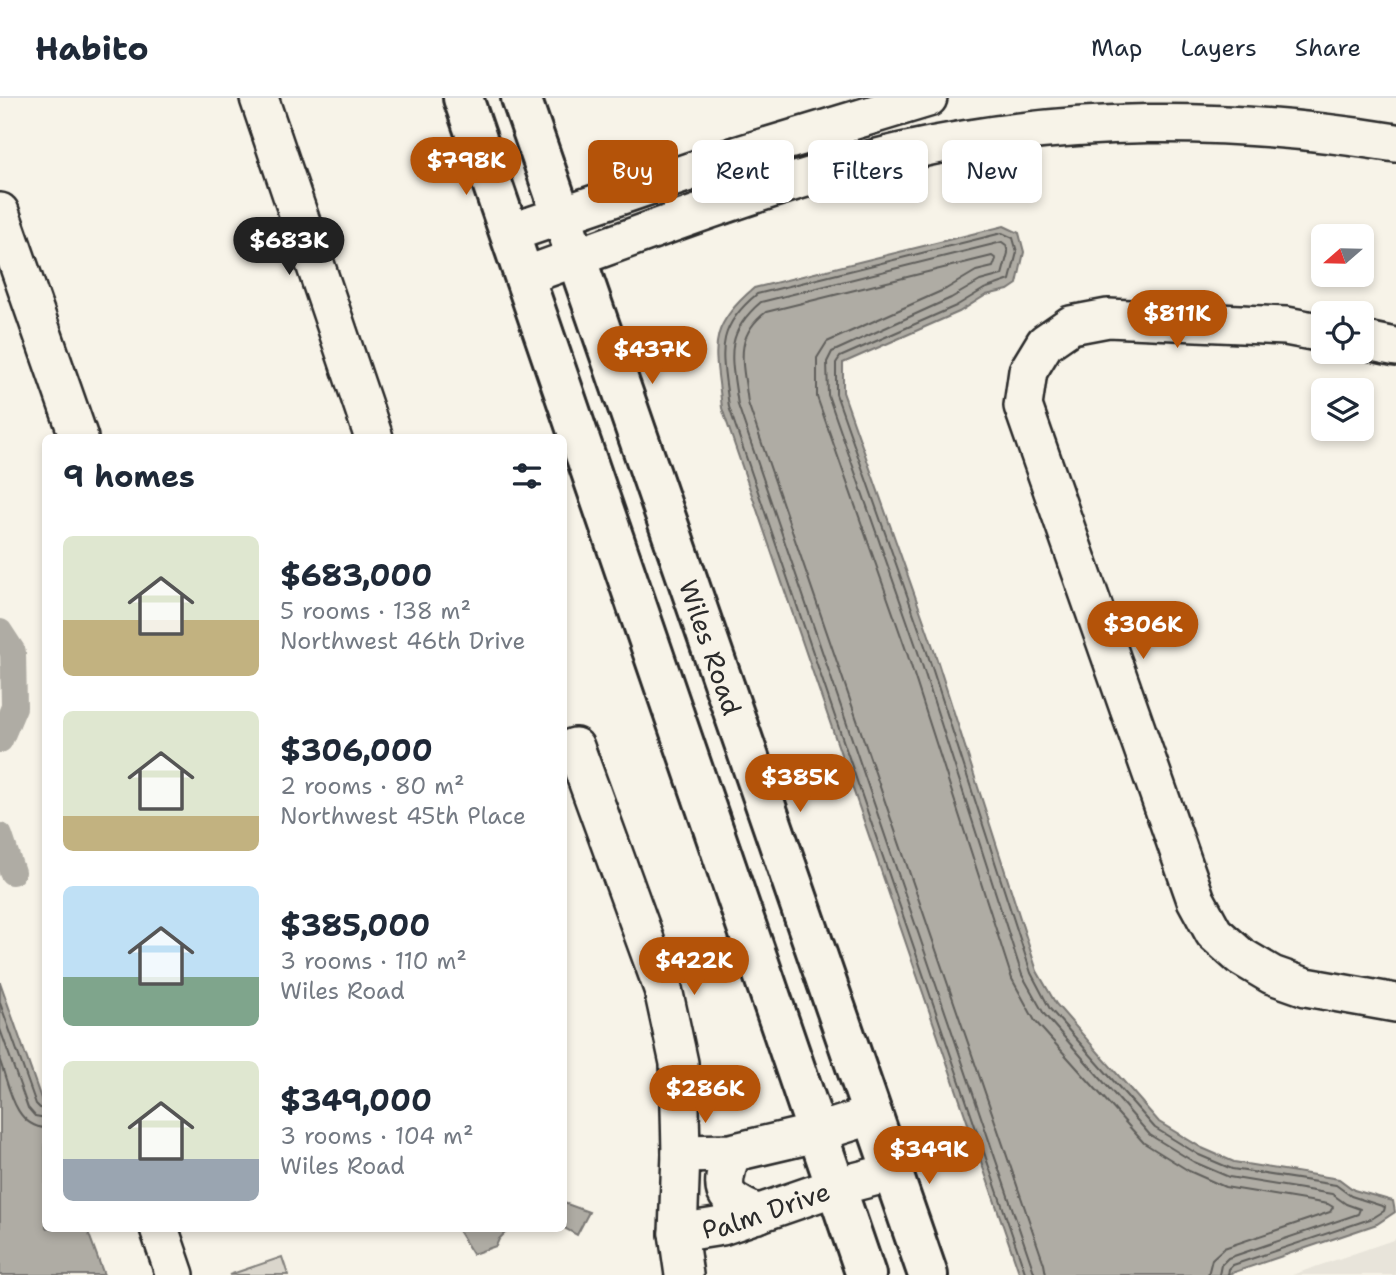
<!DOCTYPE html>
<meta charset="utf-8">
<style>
:root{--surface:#fff;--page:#f6f6f7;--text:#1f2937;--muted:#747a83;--line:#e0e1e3;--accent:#b45309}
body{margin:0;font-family:"Shantell Sans",sans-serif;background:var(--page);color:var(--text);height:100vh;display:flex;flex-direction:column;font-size:26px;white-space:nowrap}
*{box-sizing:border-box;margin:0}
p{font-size:23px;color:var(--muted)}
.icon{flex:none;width:38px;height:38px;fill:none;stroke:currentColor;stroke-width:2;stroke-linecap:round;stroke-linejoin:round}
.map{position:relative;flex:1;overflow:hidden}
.drawer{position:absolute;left:42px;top:336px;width:525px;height:798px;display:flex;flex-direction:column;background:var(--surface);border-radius:10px;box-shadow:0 4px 10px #0003}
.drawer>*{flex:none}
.banner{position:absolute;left:588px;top:42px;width:665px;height:63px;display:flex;gap:14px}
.needle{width:46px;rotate:250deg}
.fabs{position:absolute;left:1311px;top:126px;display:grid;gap:14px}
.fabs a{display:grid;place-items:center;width:63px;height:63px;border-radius:10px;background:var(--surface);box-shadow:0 4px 10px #0003;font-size:35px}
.price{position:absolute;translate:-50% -60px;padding:0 16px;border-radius:24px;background:var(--accent);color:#fff;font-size:23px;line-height:46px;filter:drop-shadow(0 2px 4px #0008)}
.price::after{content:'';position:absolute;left:50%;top:42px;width:21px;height:16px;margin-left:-10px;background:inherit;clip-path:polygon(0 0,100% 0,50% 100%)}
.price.on{background:#222;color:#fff}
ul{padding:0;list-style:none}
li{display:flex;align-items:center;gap:21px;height:175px;padding:0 21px}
li span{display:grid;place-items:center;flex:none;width:196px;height:140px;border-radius:10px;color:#555}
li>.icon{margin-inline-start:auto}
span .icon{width:84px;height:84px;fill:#fffc;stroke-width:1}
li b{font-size:30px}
h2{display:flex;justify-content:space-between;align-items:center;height:84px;padding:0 21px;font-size:30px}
.chip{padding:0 24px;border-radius:10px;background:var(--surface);box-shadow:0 4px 10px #0003;font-size:24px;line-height:63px}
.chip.on{background:var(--accent);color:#fff}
header{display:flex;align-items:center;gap:42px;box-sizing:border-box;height:98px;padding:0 35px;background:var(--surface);border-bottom:2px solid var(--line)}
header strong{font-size:33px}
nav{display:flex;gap:38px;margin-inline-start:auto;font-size:24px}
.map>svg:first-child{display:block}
.built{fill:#e8e4da}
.green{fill:#dad6cc;stroke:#82807c;stroke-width:2}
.water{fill:#afaca4;stroke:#7a7874;stroke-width:2}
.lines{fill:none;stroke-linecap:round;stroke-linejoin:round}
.shore{stroke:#605f5b;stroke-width:2}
.canal{stroke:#afaca4;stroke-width:26}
.minor-casing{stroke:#2b2b2b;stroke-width:42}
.major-casing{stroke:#2b2b2b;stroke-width:44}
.minor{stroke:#f7f3e8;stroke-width:37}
.major{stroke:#f7f3e8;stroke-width:38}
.labels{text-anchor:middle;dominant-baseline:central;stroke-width:7;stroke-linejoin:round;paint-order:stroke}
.street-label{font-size:26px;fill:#2b2b2b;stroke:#f7f3e8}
</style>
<header>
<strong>Habito</strong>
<nav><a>Map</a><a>Layers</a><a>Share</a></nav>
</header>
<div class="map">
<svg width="1396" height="1177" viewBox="0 0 1396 1177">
<rect width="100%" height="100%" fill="#f7f3e8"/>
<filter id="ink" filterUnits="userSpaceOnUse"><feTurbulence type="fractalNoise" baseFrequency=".0143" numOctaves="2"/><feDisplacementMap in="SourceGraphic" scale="14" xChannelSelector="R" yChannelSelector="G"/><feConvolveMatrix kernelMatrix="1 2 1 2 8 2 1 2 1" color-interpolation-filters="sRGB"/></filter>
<g filter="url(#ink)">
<polygon class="built" points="1396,1141 1396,1177 1292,1177"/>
<polygon class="green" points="282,1159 288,1177 229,1177"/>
<g class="water">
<path d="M 1004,128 L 1019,135 L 1024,154 L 1017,186 L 1008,192 L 986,197 L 959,214 L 843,265 L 843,294 L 932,546 L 1037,873 L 1056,906 L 1159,1024 L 1202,1050 L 1234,1064 L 1339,1081 L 1354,1092 L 1393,1103 L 1395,1114 L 1377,1126 L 1226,1177 L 1020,1177 L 722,310 C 716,252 704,232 754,190 Z"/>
<polygon points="0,884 45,1012 46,1130 87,1131 104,1177 0,1177"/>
<polygon points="564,1105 589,1114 577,1137 564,1130"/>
<polygon points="457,1131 509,1131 499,1141 496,1148 473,1156"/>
</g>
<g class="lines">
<g class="shore">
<polyline points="0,905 36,1006 40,1010 46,1011"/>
<polyline points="0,931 28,1010 35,1018 46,1020"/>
<path d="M 0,963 C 9,987 14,1029 46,1030"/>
<path d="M 1026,1177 L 729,309 C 723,257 712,233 757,196 L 1002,135 L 1013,140 L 1017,154 L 1010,182 L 984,191 L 956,208 L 840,259 L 836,265 L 836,296 L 925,548 L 1031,875 L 1050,911 L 1155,1030 L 1199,1057 L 1232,1071 L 1336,1087 L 1351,1098 L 1385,1109 L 1384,1113 L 1373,1120 L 1233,1167 L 1229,1171 L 1228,1177"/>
<path d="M 1035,1177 L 738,307 C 732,262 722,237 761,204 L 1002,144 L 1006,147 L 1008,155 L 1002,177 L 980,183 L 951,200 L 832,254 L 827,264 L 828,297 L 917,551 L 1022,877 L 1044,916 L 1150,1037 L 1194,1064 L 1229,1079 L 1332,1096 L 1346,1106 L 1360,1111 L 1358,1116 L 1228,1160 L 1221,1167 L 1219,1177"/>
<path d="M 1046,1177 L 1044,1166 L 748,305 C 744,267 732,240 766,214 L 992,158 L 996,161 L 993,169 L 976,173 L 946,191 L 827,244 L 817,260 L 817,299 L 907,555 L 1012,881 L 1035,923 L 1144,1045 L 1189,1073 L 1225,1089 L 1328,1106 L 1333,1109 L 1330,1114 L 1224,1150 L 1212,1161 L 1208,1177"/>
</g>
<g class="canal">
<polyline points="0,534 13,554 14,609 0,642"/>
<polyline points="0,738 12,774"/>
</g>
<defs>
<g id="minor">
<polyline points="259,0 374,340"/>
<polyline points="0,114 79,340"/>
<polyline points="510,135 739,57 928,0"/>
<path d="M 525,178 C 649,134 773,84 902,54 C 1068,17 1229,18 1396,45"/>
<polyline points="1323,235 1286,228 1108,220 1071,227 1045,245 1028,273 1023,308 1196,802 1214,835 1240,858 1272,877 1306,889 1396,905"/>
<polyline points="1362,242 1396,249"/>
<polyline points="564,653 575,649 663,891 679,965 681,1056 678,1135 684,1177"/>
<path d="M 731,1055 C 720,1094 720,1099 758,1116"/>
<polyline points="681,1056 731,1055 816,1035 873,1017"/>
<polyline points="159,1130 175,1177"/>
<path id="s1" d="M 678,1135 L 722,1128 L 835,1089 L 893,1074"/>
</g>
<g id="major">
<polyline points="463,0 866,1177"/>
<path id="s2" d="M 521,0 L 928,1177"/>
</g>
</defs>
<use href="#minor" class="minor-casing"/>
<use href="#major" class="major-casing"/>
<use href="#minor" class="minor"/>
<use href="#major" class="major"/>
</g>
</g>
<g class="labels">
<g class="street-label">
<text stroke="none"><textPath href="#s2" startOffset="581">Wiles Road</textPath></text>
<text stroke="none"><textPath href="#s1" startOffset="91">Palm Drive</textPath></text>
</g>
</g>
</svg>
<div class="fabs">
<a><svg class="needle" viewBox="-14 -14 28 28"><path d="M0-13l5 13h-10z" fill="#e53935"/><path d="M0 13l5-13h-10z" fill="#747a83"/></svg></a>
<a><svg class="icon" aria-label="locate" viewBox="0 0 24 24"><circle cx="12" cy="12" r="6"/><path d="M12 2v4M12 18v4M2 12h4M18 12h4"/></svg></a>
<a><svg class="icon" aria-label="layers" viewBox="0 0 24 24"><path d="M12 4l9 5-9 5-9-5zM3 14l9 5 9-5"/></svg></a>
</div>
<b class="price" style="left:466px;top:99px">$798K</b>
<b class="price on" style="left:289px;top:179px">$683K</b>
<b class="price" style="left:1177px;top:252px">$811K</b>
<b class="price" style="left:652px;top:288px">$437K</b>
<b class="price" style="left:1143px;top:563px">$306K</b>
<b class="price" style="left:800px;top:716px">$385K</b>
<b class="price" style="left:694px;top:899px">$422K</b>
<b class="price" style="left:705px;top:1027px">$286K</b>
<b class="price" style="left:929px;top:1088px">$349K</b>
<div class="banner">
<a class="chip on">Buy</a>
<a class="chip">Rent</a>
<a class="chip">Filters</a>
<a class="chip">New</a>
</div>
<section class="drawer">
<h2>9 homes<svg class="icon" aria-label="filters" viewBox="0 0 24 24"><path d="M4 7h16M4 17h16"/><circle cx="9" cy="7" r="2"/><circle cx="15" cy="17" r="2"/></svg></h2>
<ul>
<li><span style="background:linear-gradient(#dfe7d0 60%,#c2b280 0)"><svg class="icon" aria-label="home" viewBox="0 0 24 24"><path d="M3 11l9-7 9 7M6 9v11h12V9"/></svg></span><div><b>$683,000</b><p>5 rooms · 138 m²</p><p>Northwest 46th Drive</p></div></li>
<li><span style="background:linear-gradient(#dfe7d0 75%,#c2b280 0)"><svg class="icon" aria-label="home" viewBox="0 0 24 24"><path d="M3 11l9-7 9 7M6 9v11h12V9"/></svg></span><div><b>$306,000</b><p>2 rooms · 80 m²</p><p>Northwest 45th Place</p></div></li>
<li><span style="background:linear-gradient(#bfe0f5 65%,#7fa58c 0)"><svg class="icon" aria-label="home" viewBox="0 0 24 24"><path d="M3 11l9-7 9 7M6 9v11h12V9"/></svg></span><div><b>$385,000</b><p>3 rooms · 110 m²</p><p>Wiles Road</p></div></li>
<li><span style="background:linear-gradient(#dfe7d0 70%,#9aa5b1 0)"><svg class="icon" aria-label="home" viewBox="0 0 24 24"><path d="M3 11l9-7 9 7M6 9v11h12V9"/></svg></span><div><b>$349,000</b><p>3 rooms · 104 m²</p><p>Wiles Road</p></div></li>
</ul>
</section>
</div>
